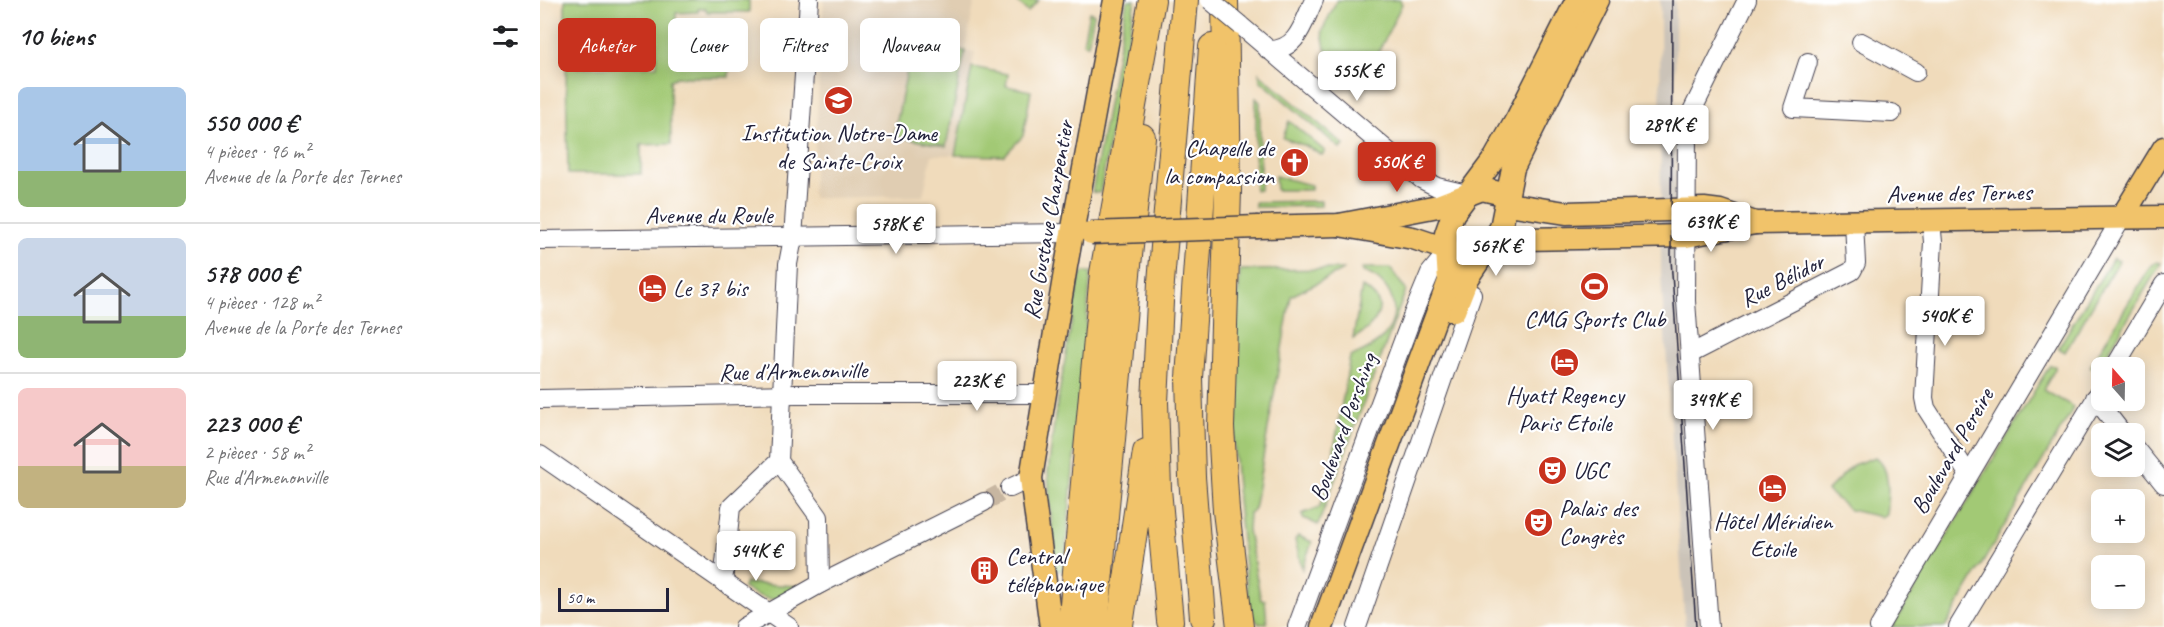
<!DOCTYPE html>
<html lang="fr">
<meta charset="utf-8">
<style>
:root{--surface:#fff;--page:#f2f2f2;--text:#202124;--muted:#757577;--line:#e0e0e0;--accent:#c8321e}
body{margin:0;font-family:Caveat,sans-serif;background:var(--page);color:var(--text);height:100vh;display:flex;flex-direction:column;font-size:22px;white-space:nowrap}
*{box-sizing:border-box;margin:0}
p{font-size:20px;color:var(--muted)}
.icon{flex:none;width:33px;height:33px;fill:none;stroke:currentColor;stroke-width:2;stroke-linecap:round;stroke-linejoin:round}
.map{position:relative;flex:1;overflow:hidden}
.details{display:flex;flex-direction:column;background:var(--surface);width:540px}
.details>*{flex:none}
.banner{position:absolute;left:18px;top:18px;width:570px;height:54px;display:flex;gap:12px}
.needle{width:39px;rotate:340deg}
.controls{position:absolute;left:1551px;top:357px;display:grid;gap:12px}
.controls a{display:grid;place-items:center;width:54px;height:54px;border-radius:9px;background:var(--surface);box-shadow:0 3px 15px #0003;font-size:30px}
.scale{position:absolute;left:18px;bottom:15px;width:111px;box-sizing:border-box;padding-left:6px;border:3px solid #22223b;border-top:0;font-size:16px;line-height:21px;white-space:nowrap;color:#22223b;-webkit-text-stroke:4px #fff;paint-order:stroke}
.price{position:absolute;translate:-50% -51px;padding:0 14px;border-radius:6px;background:#fff;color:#222;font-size:20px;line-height:39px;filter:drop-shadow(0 2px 3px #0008)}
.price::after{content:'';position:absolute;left:50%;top:36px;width:18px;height:14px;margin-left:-9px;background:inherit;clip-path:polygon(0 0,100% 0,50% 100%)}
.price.on{background:var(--accent);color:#fff}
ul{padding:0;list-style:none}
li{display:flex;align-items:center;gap:18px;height:150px;padding:0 18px}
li+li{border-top:2px solid var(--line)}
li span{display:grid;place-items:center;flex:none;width:168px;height:120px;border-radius:9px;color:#555}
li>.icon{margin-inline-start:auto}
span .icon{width:72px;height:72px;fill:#fffc;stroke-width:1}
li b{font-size:26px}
h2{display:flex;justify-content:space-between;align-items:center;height:72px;padding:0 18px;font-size:26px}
.chip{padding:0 21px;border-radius:9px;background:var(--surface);box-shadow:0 3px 15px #0003;font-size:21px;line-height:54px}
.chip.on{background:var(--accent);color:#fff}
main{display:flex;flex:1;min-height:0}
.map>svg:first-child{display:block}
.built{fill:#e0cdb2}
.industrial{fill:#cbc3b8}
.green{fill:#a2c974;stroke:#627658;stroke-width:1.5}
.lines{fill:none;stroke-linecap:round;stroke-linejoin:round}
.minor-tunnel{stroke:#c7b6a1;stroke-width:18;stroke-dasharray:18 9;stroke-linecap:butt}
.minor-casing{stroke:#413e4e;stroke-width:20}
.major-casing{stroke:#413e4e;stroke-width:25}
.highway-casing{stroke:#413e4e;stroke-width:28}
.minor{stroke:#fff;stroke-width:18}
.major{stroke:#f1c36a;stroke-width:22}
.highway{stroke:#f1c36a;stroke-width:26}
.tram{stroke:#22223b;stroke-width:1.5}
.minor-bridge-casing{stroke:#413e4e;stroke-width:20;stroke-linecap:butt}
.major-bridge-casing{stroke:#413e4e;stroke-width:25;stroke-linecap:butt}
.minor-bridge{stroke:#fff;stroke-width:18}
.major-bridge{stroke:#f1c36a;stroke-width:22}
.labels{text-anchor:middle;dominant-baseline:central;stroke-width:4.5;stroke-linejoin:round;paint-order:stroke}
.poi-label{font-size:24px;fill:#22223b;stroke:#fff}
.street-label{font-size:24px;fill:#22223b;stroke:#fff}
</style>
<main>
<section class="details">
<h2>10 biens<svg class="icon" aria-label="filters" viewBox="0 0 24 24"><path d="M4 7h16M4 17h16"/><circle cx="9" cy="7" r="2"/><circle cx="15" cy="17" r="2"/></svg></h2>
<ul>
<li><span style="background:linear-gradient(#a9c7e8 70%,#8fb573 0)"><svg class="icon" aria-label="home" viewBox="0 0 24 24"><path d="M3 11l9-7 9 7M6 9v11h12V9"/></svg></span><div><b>550 000 €</b><p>4 pièces · 96 m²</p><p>Avenue de la Porte des Ternes</p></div></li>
<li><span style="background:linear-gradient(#c9d6e8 65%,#8fb573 0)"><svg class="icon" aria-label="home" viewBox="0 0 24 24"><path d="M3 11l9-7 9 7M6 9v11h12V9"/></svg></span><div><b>578 000 €</b><p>4 pièces · 128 m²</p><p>Avenue de la Porte des Ternes</p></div></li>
<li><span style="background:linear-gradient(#f6c9c9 65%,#c2b280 0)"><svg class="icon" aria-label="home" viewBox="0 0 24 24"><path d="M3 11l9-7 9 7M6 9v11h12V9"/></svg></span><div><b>223 000 €</b><p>2 pièces · 58 m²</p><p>Rue d'Armenonville</p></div></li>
</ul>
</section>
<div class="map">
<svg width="1624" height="627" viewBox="0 0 1624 627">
<rect width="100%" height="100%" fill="#fff"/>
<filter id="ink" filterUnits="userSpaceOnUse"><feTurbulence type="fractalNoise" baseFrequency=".0167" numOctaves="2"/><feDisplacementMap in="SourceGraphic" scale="12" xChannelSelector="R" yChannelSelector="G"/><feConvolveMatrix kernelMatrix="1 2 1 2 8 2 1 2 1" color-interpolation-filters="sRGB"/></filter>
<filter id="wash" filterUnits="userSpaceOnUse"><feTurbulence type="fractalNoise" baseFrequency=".008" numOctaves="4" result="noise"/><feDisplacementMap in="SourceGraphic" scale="24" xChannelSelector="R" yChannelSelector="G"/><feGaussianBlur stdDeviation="1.35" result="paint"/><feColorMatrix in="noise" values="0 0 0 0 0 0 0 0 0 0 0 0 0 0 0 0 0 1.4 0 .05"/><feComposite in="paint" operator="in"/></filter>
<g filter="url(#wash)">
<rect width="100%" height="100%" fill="#f0dbbb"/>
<polygon class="built" points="284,0 435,0 425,50 435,52 415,155 392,155 383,196 272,198"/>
<polygon class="industrial" points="1120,0 1135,0 1136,271 1160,627 1145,627 1121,276"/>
<g class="green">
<polygon points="25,0 209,0 209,12 167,12 166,9 158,9 158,12 136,13 137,36 188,35 189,77 137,77 130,80 131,144 101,145 101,174 28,174 26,68 117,66 116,42 107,42 107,34 99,33 98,30 96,34 25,36"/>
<polygon points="475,0 499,0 488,12"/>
<polygon points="587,0 595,0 560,193 552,192"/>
<polygon points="797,0 860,0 862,4 827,76 820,78 785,49 782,31"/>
<polygon points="549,12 554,14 548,44 543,43"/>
<polygon points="373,40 425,51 406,146 354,136"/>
<polygon points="432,67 468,74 466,86 491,91 483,136 464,156 415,155"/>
<polygon points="719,73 804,145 801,149 720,80"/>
<polygon points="716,98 720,102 720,190 715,190"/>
<polygon points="749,121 785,151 782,155 766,146 743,138"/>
<polygon points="735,176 771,185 771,190 736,190"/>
<polygon points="781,201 781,206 715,207 715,202"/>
<polygon points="1573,258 1579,261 1525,352 1518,348"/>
<polygon points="1617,262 1621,263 1557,371 1550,367 1611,265"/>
<path d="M 822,268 L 850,268 L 866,290 L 778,525 L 763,518 L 762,514 L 780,507 L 788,484 L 810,357 C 821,352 834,347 842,338 C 865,315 852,280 823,272 Z"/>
<path d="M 805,269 L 751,296 L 714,510 L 709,513 L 708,530 L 720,596 L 721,600 L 725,600 L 727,623 L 719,624 L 710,613 C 704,555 696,498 694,440 C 691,383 696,326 700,270 Z"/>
<polygon points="544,272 551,272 524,570 515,571 508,472 515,416 540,275"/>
<path d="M 822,287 C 854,304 835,326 813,339 Z"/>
<polygon points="1510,365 1515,366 1515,369 1503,390 1534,407 1405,627 1352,627"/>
<path d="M 1335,457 C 1352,468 1348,496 1346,514 L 1341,517 L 1310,510 L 1287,491 L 1313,465 Z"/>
<polygon points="758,536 772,542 762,569 755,540"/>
<path d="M 206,583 L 257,586 L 258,591 C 231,602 230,602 203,588 Z"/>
</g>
</g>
<g filter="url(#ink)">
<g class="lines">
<polyline class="minor-tunnel" points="444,502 470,488"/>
<defs>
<g id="minor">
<polyline points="269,0 253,238 248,264 239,461 279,517 280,584"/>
<polyline points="700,25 881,179 897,187 927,194"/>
<polyline points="1321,42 1376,72"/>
<path d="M 728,50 C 758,51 763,23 774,0"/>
<polyline points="1268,62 1253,108 1352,113"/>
<polyline points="1391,221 1393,242 1384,398 1386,408 1428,474"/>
<polyline points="0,240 532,233"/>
<polyline points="1150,354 1312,271 1316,263 1314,222"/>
<polyline points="1574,368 1624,284"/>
<polyline points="1555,398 1583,434"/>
<polyline points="0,399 256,394 506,394"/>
<polyline points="1594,447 1624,484"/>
<polyline points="0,455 249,627"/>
<polyline points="470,488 491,478"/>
<polyline points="183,582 191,507 239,461"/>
<polyline points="204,627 280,584 444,502"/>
<polyline points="757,627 873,314 890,273 909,250"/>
<polyline points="817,627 932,294"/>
<polyline points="1169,627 1146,301 1147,130 1150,115 1207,0"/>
<polyline points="1339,627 1582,217"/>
<polyline points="1418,627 1562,388"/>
</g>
<g id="major">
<polyline points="1582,217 1624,148"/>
<polyline points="799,225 873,238 909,250 924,260 931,261 956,246 984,239 1146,236 1215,223 1624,217"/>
<polyline points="718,227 799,225 898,206 942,189 959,193 974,205 1026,213 1164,209 1180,211 1215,223"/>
<polyline points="914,311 927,278 961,228 973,168 1057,0"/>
<polyline points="511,627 491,478 526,266 575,0"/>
<polyline points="782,627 909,281 906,234 913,214 955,158 978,117 1037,0"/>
</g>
<g id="highway">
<polyline points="685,0 688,190 681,427 686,511 700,627"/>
<polyline points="663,618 652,477 649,378 672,47"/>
<polyline points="630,621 618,489 615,402 621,282 645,0"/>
<polyline points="580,625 606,452"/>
<polyline points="531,627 563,273 612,0"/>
<polyline points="555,627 587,274 602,137"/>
</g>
</defs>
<use href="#minor" class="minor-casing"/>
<use href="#major" class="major-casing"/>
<use href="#highway" class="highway-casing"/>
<use href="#minor" class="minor"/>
<use href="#major" class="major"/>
<use href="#highway" class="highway"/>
<polyline class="tram" points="1132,0 1131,259 1156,627"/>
<defs>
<polyline id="minor-bridge" points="670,0 700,25"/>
<polyline id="major-bridge" points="551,233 718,227"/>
</defs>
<use href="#minor-bridge" class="minor-bridge-casing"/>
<use href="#major-bridge" class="major-bridge-casing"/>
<use href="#minor-bridge" class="minor-bridge"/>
<use href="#major-bridge" class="major-bridge"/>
</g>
</g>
<defs>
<symbol id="school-disc" viewBox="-11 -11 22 22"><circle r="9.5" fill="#c8321e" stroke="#fff"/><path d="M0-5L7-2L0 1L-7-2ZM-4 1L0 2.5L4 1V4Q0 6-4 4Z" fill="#fff"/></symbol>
<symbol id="church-disc" viewBox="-11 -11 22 22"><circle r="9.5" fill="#c8321e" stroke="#fff"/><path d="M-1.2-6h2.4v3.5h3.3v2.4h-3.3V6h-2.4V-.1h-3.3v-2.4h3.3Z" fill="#fff"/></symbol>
<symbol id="stadium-disc" viewBox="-11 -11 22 22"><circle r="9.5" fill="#c8321e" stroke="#fff"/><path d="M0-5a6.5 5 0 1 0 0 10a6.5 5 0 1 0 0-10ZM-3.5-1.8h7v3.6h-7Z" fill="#fff"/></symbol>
<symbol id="hotel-disc" viewBox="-11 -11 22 22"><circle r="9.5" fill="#c8321e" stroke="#fff"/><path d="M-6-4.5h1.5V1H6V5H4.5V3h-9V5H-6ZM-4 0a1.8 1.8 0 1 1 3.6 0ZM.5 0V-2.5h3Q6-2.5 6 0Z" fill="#fff"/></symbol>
<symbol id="theatre-disc" viewBox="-11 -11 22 22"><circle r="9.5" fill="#c8321e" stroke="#fff"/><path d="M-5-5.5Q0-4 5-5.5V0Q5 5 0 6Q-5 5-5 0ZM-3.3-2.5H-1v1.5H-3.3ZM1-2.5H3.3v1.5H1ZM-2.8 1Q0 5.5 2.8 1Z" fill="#fff"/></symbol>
<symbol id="building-disc" viewBox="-11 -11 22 22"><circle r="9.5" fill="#c8321e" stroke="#fff"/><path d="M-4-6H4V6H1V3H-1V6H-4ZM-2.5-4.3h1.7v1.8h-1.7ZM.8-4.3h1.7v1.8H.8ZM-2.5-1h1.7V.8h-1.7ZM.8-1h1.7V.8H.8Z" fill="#fff"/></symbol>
</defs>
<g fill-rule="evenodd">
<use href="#school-disc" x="282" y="84" width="33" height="33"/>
<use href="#church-disc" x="738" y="146" width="33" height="33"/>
<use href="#stadium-disc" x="1038" y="270" width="33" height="33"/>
<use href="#hotel-disc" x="96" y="272" width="33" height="33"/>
<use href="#hotel-disc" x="1008" y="346" width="33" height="33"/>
<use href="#theatre-disc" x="996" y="454" width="33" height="33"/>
<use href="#hotel-disc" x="1216" y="472" width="33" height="33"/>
<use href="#theatre-disc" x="982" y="506" width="33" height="33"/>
<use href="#building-disc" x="428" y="554" width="33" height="33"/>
</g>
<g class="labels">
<g class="poi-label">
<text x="299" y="133">Institution Notre-Dame<tspan x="299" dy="28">de Sainte-Croix</tspan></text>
<text x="734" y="148" text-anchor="end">Chapelle de<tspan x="734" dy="28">la compassion</tspan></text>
<text x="133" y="288" text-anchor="start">Le 37 bis</text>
<text x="1055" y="319">CMG Sports Club</text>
<text x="1025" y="395">Hyatt Regency<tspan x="1025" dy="28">Paris Etoile</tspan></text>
<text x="1033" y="470" text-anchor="start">UGC</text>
<text x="1019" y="508" text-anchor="start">Palais des<tspan x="1019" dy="28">Congrès</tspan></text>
<text x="1233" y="521">Hôtel Méridien<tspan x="1233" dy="28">Etoile</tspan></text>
<text x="466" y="556" text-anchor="start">Central<tspan x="466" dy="28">téléphonique</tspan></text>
</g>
<g class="street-label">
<text transform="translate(1419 193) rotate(-1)">Avenue des Ternes</text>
<text x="169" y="215">Avenue du Roule</text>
<text transform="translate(508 220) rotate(-80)">Rue Gustave Charpentier</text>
<text transform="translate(1242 280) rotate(-27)">Rue Bélidor</text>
<text transform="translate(253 371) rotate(-1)">Rue d'Armenonville</text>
<text transform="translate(803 427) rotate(-70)">Boulevard Pershing</text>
<text transform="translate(1412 451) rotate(-60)">Boulevard Pereire</text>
</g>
</g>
</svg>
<div class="controls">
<a><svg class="needle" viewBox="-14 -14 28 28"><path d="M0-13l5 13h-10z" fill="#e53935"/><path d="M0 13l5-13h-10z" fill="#757577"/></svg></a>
<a><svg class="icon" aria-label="layers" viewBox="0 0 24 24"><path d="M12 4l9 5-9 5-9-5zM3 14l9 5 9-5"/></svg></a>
<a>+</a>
<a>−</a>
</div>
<div class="scale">50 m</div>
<b class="price" style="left:817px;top:102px">555K €</b>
<b class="price" style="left:1129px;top:156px">289K €</b>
<b class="price on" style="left:857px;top:193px">550K €</b>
<b class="price" style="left:1171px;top:253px">639K €</b>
<b class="price" style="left:356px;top:255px">578K €</b>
<b class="price" style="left:956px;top:277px">567K €</b>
<b class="price" style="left:1405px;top:347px">540K €</b>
<b class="price" style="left:437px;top:412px">223K €</b>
<b class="price" style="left:1173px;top:431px">349K €</b>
<b class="price" style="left:216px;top:582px">544K €</b>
<div class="banner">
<a class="chip on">Acheter</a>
<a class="chip">Louer</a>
<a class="chip">Filtres</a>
<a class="chip">Nouveau</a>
</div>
</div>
</main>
